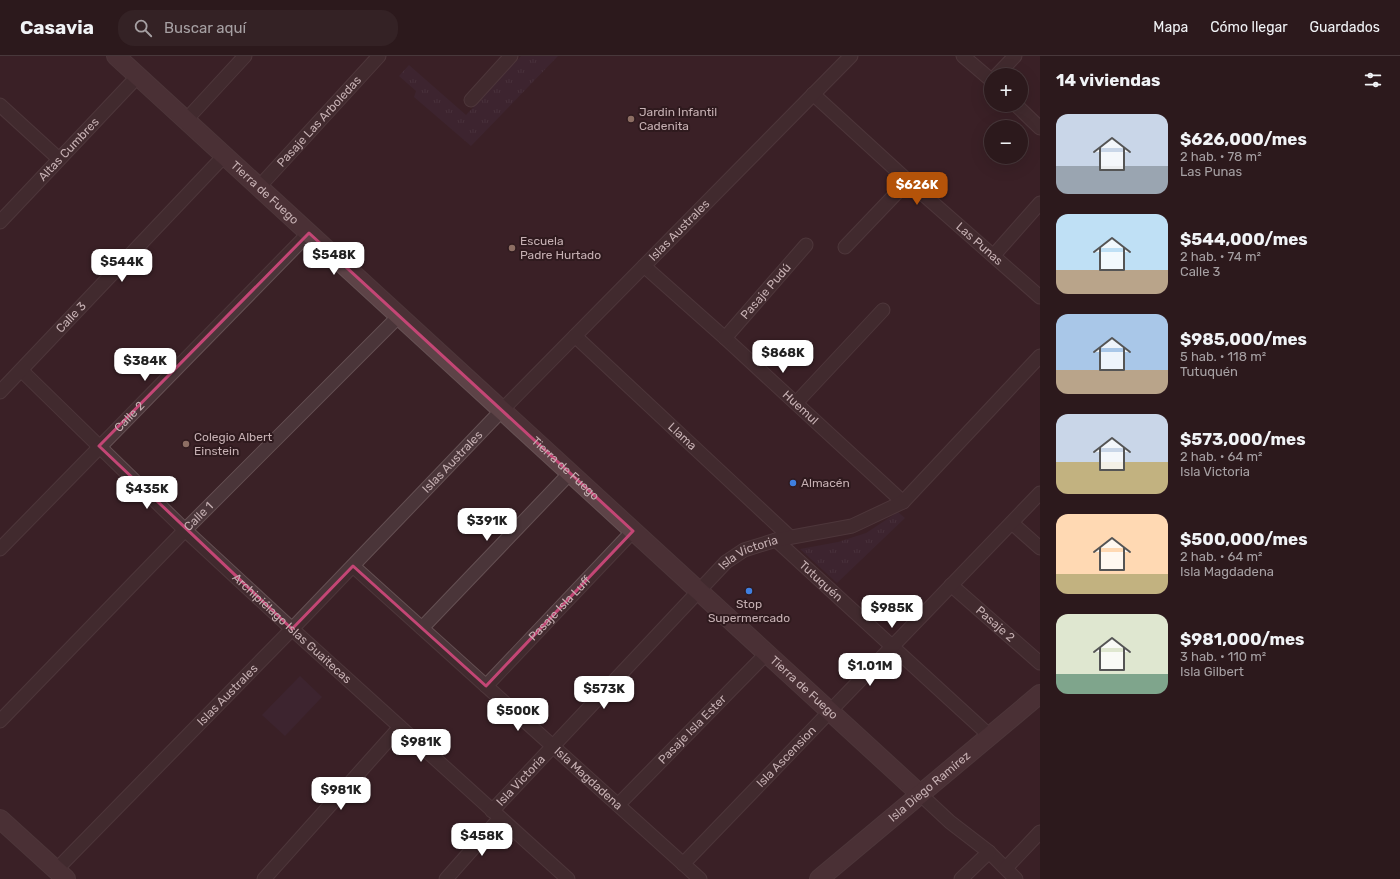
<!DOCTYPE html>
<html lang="es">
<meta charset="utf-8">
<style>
:root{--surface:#2c191c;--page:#342225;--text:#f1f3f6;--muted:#a6a0a3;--line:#48383b;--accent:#b45309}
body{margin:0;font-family:Rubik,sans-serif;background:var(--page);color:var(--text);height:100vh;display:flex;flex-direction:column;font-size:15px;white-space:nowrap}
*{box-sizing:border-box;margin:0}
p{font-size:13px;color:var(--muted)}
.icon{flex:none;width:22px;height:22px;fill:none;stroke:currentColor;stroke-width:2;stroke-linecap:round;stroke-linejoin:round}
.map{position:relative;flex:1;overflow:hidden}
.panel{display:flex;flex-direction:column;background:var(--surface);width:360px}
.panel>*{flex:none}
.tools{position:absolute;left:984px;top:12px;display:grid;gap:8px}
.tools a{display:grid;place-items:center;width:44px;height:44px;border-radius:50%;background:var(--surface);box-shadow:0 4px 16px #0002,0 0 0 1px var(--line);font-size:20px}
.price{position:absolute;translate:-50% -34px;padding:0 9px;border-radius:8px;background:#fff;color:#222;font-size:13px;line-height:26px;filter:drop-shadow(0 1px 2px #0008)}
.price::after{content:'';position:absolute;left:50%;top:24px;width:12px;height:9px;margin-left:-6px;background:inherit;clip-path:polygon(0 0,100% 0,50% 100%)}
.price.current{background:var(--accent);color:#fff}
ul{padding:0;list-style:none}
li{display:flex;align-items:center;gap:12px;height:100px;padding:0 16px}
li span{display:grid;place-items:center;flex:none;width:112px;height:80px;border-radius:12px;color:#555}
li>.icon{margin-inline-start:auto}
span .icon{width:48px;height:48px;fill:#fffc;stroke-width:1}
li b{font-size:17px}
h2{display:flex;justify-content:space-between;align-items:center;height:48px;padding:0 16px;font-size:17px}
header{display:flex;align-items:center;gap:24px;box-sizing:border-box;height:56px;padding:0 20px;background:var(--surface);border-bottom:1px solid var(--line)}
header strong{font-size:19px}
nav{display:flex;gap:22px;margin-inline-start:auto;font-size:14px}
.search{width:280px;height:36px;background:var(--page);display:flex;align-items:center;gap:10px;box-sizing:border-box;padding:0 14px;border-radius:16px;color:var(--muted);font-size:15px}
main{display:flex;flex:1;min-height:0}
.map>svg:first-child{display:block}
.grass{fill:url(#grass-tufts)}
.pitch{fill:#40283b}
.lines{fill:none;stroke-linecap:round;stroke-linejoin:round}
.street-casing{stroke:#655053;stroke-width:15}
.secondary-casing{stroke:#655053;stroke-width:20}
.street{stroke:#4a3539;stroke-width:13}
.secondary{stroke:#5d4347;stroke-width:18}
.marked{fill:none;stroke:#c34675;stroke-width:3;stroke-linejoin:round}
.education-dot{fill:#8d6e63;stroke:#2f1a1e;stroke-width:1.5}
.shop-dot{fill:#3f7fe0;stroke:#2f1a1e;stroke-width:1.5}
.labels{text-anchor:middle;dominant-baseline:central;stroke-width:4;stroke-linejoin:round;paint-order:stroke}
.poi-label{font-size:12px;fill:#c6b0b3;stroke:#2f1a1e;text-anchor:start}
.street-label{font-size:12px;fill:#c6b0b3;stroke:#2f1a1e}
</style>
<header>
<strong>Casavia</strong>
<div class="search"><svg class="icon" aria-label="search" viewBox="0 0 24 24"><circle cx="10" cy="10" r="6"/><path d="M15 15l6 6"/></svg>Buscar aquí</div>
<nav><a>Mapa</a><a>Cómo llegar</a><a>Guardados</a></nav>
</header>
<main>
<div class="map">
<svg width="1040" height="823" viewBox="0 0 1040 823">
<defs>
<pattern id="grass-tufts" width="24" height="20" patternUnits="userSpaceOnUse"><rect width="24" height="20" fill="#40283b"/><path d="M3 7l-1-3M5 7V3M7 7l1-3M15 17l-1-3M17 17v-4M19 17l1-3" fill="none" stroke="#5a4555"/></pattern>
</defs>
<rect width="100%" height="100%" fill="#3a2126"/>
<g class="grass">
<polygon points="521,0 558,0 471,90 414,41 416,35 399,20 409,9 466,59"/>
<polygon points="898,456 905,462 837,527 800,493 838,486 866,477"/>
</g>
<polygon class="pitch" points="300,620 322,641 285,680 262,659"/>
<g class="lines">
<defs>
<g id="street">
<polyline points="963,0 991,24"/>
<polyline points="997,19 1015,0"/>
<path id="s1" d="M 813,38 L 908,125 L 1040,241"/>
<polyline points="471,44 511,0"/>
<polyline points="0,49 59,103"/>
<polyline points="1016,49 1040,72"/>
<polyline points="186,64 245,0"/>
<path id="s2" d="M 259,131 L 379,0"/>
<path id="s3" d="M 0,166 L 138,20"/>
<polyline points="845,191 908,125"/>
<polyline points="994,199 1040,147"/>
<path id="s4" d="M 644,210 L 725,282 L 903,446"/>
<path id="s5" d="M 575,280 L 790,481"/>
<path id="s6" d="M 725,282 L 806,189"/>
<path id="s7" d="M 22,315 L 185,474 L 292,573 L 568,823"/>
<path id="s8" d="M 0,336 L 225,99"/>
<polyline points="796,347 883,254"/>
<polyline points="1012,467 1040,492"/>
<path id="s9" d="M 776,484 L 990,680"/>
<path id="s10" d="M 0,493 L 309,177"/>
<path id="s11" d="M 353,510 L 700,823"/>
<path id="s12" d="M 951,529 L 1040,607"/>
<polyline points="422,572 570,417"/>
<path id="s13" d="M 486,630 L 633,475"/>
<path id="s14" d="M 0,665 L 185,474 L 399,260"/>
<polyline points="920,738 950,766 989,796 1016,823"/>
<path id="s15" d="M 618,749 L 766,598"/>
<path id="s16" d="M 492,755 L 726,506 L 744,494 L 776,484 L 852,470 L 903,446 L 1040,300"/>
<path id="s17" d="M 683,808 L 1040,437"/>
<polyline points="1006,812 1040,776"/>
<path id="s18" d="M 56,814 L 292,573 L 502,354 L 851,0"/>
<polyline points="264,823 400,671"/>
<polyline points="446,823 500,762"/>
<polyline points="961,823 989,796"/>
</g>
<g id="secondary">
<path id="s19" d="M 116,0 L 920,738"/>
<polyline points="0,763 66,823"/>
<path id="s20" d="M 819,823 L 1040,638"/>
</g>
</defs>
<use href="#street" class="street-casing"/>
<use href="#secondary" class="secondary-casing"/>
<use href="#street" class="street"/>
<use href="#secondary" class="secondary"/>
</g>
<path d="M0 0H1040V823H0ZM 309,177 L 633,475 L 486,630 L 353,510 L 292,573 L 99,390 Z" fill="#3a2126" fill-opacity=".55" fill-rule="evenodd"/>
<path class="marked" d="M 309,177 L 633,475 L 486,630 L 353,510 L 292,573 L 99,390 Z"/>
<g class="education-dot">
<circle cx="631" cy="63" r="4"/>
<circle cx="512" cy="192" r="4"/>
<circle cx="186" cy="388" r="4"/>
</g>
<g class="shop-dot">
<circle cx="793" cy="427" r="4"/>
<circle cx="749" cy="535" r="4"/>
</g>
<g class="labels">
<g class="poi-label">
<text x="639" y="56">Jardin Infantil<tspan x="639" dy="14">Cadenita</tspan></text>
<text x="520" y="185">Escuela<tspan x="520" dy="14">Padre Hurtado</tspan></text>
<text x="194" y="381">Colegio Albert<tspan x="194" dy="14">Einstein</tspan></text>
<text x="801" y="427">Almacén</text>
<text x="749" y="548" text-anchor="middle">Stop<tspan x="749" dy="14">Supermercado</tspan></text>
</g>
<g class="street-label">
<text stroke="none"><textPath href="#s2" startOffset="89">Pasaje Las Arboledas</textPath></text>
<text stroke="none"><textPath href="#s3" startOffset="100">Altas Cumbres</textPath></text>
<text stroke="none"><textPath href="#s19" startOffset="202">Tierra de Fuego</textPath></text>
<text stroke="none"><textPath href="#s18" startOffset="893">Islas Australes</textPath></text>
<text stroke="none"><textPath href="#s1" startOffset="224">Las Punas</textPath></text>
<text stroke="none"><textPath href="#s6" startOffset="62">Pasaje Pudú</textPath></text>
<text stroke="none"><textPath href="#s8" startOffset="103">Calle 3</textPath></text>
<text stroke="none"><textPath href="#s4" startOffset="211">Huemul</textPath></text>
<text stroke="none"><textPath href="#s10" startOffset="185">Calle 2</textPath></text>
<text stroke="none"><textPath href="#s5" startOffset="147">Llama</textPath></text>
<text stroke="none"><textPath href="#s18" startOffset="569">Islas Australes</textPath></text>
<text stroke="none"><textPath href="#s19" startOffset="610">Tierra de Fuego</textPath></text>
<text stroke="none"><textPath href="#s14" startOffset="285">Calle 1</textPath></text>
<text stroke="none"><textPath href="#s16" startOffset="366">Isla Victoria</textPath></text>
<text stroke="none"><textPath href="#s9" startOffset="61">Tutuquén</textPath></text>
<text stroke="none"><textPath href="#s13" startOffset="107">Pasaje Isla Luff</textPath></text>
<text stroke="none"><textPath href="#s12" startOffset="59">Pasaje 2</textPath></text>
<text stroke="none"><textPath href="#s7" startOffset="373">Archipiélago Islas Guaitecas</textPath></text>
<text stroke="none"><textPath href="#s19" startOffset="934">Tierra de Fuego</textPath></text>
<text stroke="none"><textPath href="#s18" startOffset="245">Islas Australes</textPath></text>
<text stroke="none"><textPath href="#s15" startOffset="106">Pasaje Isla Ester</textPath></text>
<text stroke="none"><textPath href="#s17" startOffset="149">Isla Ascension</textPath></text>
<text stroke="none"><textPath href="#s11" startOffset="317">Isla Magdadena</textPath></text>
<text stroke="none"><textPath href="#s16" startOffset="42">Isla Victoria</textPath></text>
<text stroke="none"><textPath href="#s20" startOffset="144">Isla Diego Ramírez</textPath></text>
</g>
</g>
</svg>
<div class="tools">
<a>+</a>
<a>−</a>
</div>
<b class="price current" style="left:917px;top:150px">$626K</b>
<b class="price" style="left:334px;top:220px">$548K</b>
<b class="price" style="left:122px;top:227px">$544K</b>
<b class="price" style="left:783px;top:318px">$868K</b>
<b class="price" style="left:145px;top:326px">$384K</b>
<b class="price" style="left:147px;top:454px">$435K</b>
<b class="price" style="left:487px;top:486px">$391K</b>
<b class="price" style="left:892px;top:573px">$985K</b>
<b class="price" style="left:870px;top:631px">$1.01M</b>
<b class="price" style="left:604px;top:654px">$573K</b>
<b class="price" style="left:518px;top:676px">$500K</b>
<b class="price" style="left:421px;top:707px">$981K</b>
<b class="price" style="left:341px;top:755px">$981K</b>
<b class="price" style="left:482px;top:801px">$458K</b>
</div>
<section class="panel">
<h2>14 viviendas<svg class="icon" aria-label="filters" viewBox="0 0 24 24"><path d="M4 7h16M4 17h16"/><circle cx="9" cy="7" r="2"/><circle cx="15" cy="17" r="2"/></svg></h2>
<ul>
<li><span style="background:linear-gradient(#c9d6e8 65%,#9aa5b1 0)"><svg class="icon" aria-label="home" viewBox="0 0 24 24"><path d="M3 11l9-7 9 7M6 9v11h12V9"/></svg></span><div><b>$626,000/mes</b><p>2 hab. · 78 m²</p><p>Las Punas</p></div></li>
<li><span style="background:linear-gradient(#bfe0f5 70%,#b9a48a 0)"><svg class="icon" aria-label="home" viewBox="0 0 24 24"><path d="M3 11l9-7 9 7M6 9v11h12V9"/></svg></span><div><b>$544,000/mes</b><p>2 hab. · 74 m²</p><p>Calle 3</p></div></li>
<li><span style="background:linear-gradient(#a9c7e8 70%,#b9a48a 0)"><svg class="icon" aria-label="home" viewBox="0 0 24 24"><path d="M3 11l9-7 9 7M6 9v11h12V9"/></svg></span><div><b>$985,000/mes</b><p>5 hab. · 118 m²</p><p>Tutuquén</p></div></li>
<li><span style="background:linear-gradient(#c9d6e8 60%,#c2b280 0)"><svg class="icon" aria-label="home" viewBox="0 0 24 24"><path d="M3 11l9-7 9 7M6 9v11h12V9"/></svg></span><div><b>$573,000/mes</b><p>2 hab. · 64 m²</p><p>Isla Victoria</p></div></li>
<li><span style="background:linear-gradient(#ffd9b3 75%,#c2b280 0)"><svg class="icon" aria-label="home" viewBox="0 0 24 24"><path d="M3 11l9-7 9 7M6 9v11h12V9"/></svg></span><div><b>$500,000/mes</b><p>2 hab. · 64 m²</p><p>Isla Magdadena</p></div></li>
<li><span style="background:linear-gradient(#dfe7d0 75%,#7fa58c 0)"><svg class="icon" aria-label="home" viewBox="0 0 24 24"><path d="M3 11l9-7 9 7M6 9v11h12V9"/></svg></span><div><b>$981,000/mes</b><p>3 hab. · 110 m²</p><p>Isla Gilbert</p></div></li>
</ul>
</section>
</main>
